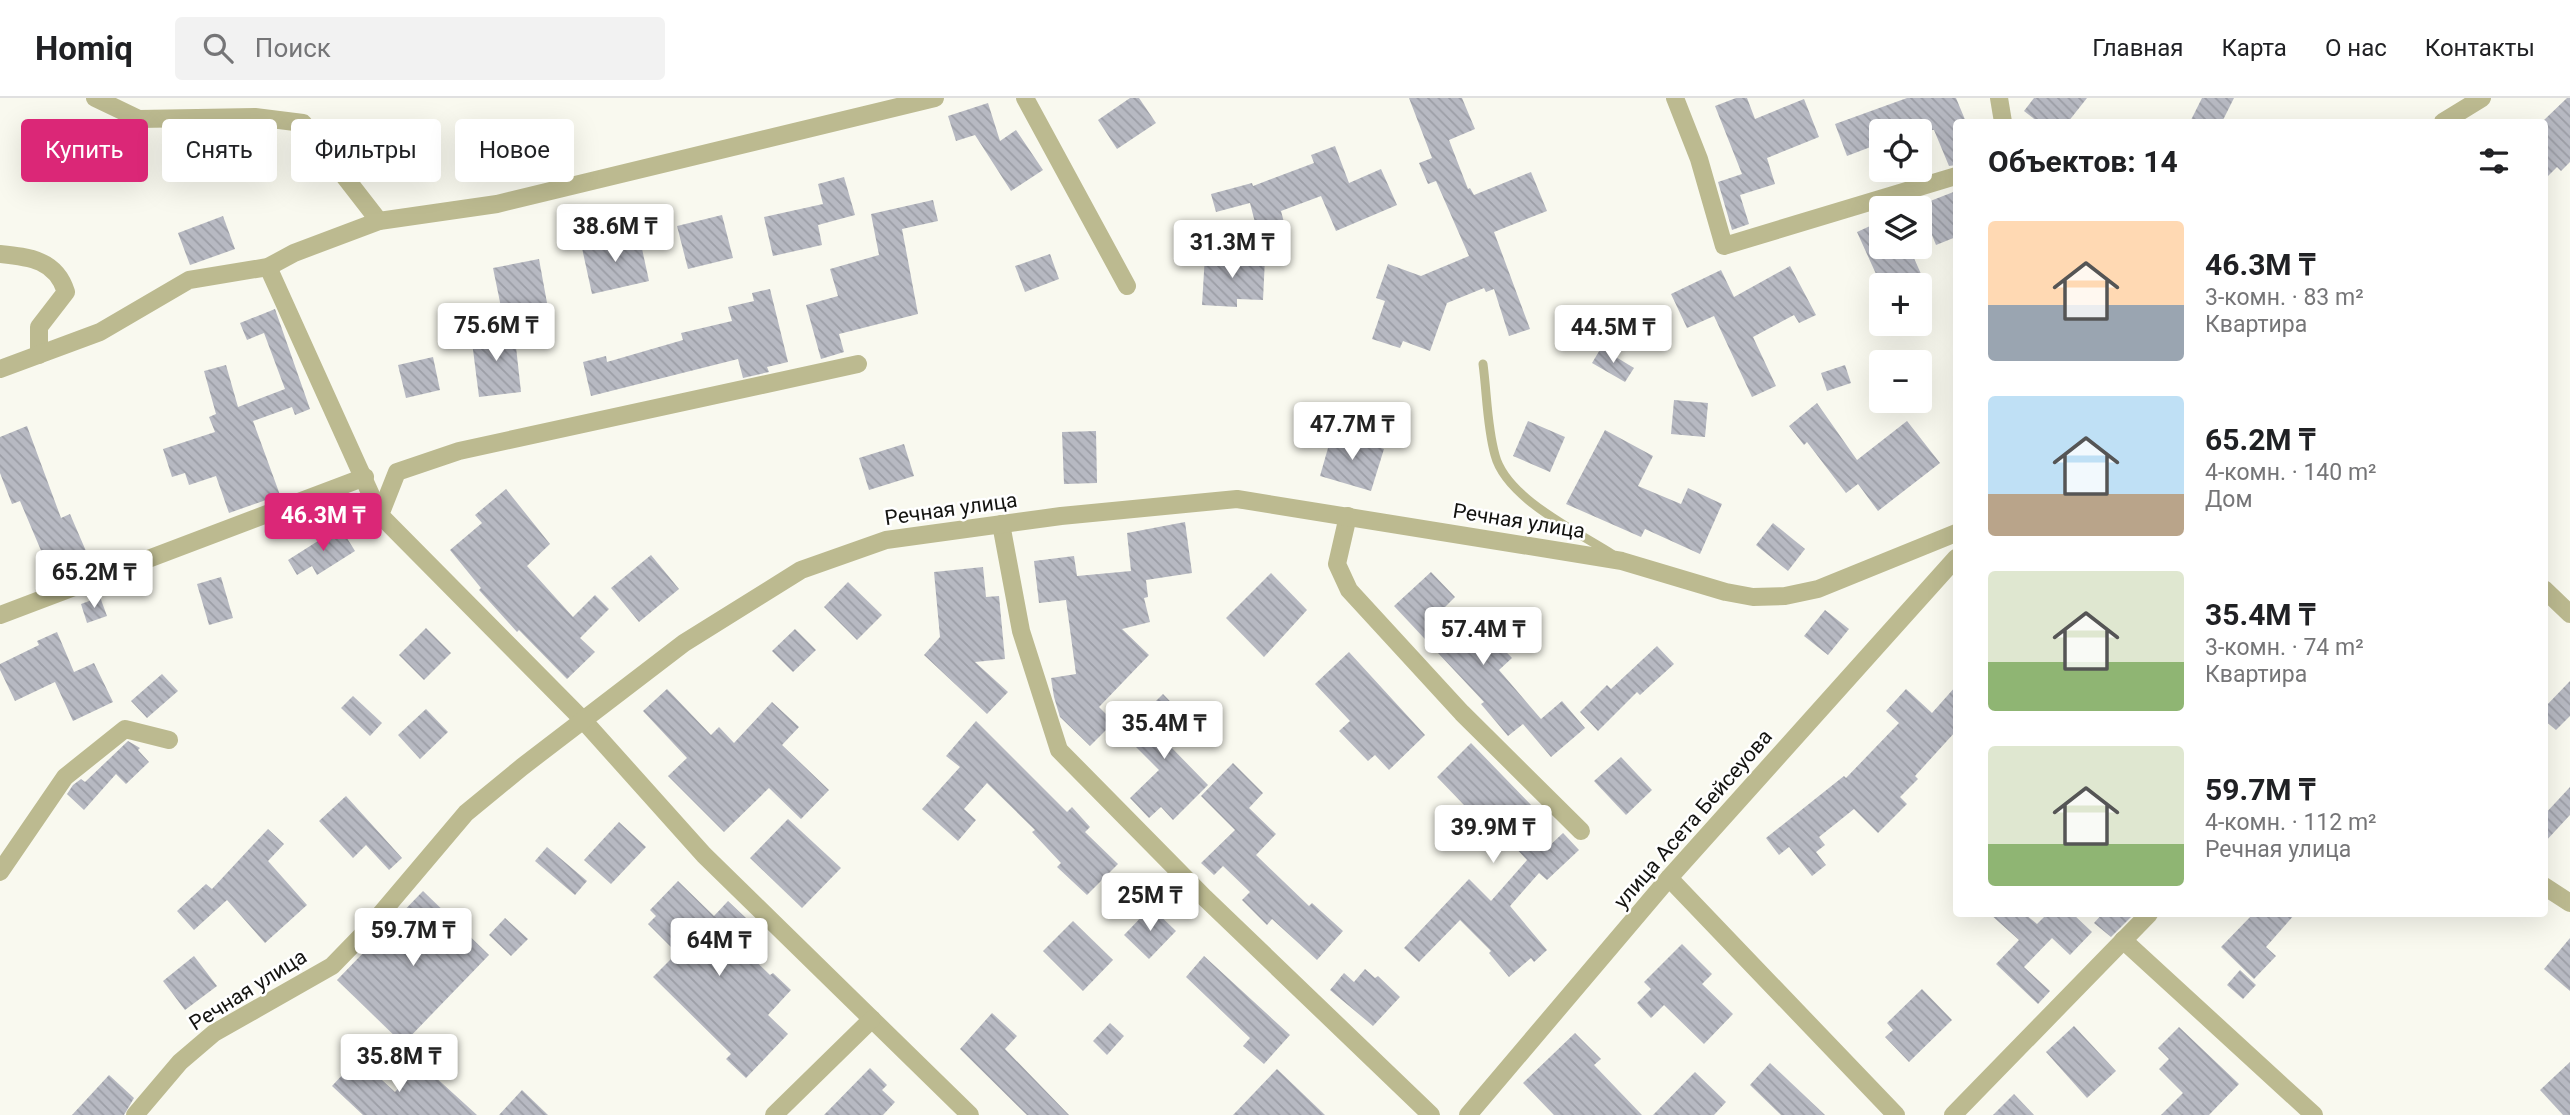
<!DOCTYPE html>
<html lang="ru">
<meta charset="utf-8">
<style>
:root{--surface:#fff;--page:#f2f2f2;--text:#202124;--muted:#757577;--line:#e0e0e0;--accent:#db2777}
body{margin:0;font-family:Roboto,sans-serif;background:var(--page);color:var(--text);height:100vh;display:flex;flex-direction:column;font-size:26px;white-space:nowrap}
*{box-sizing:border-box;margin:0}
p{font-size:23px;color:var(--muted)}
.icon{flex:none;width:38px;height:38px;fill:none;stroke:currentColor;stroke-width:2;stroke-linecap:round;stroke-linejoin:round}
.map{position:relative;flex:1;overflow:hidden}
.panel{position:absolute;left:1953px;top:21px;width:595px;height:798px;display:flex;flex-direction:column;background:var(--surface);border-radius:7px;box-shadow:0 7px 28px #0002}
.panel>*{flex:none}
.top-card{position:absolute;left:21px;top:21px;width:665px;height:63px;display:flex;gap:14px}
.controls{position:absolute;left:1869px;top:21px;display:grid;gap:14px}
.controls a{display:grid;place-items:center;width:63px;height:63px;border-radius:7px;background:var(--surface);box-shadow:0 7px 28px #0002;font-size:35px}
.price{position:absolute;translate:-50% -60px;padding:0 16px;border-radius:7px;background:#fff;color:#222;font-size:23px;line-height:46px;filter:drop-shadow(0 2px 4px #0008)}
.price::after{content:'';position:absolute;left:50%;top:42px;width:21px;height:16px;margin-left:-10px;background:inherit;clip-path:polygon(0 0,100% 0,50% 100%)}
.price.current{background:var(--accent);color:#fff}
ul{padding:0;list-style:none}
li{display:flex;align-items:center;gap:21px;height:175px;padding:0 35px}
li span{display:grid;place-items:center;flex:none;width:196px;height:140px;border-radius:7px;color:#555}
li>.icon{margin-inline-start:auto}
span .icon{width:84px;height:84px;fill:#fffc;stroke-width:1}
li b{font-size:30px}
h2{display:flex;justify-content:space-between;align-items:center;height:84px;padding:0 35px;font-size:30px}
.chip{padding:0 24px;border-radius:7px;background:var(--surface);box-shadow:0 7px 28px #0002;font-size:24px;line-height:63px}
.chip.current{background:var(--accent);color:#fff}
header{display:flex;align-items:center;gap:42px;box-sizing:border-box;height:98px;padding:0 35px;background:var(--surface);border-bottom:2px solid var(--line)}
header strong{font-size:33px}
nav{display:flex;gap:38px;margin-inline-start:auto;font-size:24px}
.search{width:490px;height:63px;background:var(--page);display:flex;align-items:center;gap:18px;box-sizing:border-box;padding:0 24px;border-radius:7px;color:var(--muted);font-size:26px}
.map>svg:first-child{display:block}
.building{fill:url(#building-back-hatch)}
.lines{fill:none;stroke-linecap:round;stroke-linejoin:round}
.lane{stroke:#bcba90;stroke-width:9}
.street{stroke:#bcba90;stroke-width:18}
.labels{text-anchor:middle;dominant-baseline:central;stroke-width:5;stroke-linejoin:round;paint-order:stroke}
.street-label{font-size:21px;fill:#141411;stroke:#fff}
</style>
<header>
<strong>Homiq</strong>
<div class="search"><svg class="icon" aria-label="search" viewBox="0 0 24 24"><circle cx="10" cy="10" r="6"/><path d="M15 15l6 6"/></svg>Поиск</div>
<nav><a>Главная</a><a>Карта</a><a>О нас</a><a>Контакты</a></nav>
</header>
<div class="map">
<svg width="2570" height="1017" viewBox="0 0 2570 1017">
<defs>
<pattern id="building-back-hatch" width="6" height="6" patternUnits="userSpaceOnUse" patternTransform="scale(1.75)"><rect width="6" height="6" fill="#b7b9c2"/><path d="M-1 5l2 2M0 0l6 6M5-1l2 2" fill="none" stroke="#9c9ea6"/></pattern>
</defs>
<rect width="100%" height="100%" fill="#f9f9ef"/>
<g class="building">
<polygon points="1130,0 1139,0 1156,25 1117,51 1098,22"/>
<polygon points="1409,0 1462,0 1475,31 1449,42 1468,91 1470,90 1474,97 1531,74 1547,113 1494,134 1530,231 1509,238 1494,191 1486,194 1484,190 1447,205 1430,253 1403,243 1400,250 1372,241 1385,203 1376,200 1388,166 1421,178 1469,158 1436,83 1428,86 1419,65 1432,60"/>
<polygon points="1736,0 1747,0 1755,21 1804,1 1819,39 1767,60 1775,86 1740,97 1749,126 1732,132 1718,84 1742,76 1715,8"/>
<polygon points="1907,0 1956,0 1966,24 1956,24 1956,67 1949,68 1934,32 1881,33 1881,45 1847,58 1835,26"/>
<polygon points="2034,0 2087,0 2068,24 2038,24 2024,13"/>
<polygon points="2202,0 2234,0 2222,24 2190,24"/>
<polygon points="2567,0 2570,0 2570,64 2561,73 2557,69 2544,82 2544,22"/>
<polygon points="988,5 1000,43 1016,32 1043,72 1011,93 975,37 956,43 948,18"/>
<polygon points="1335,48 1349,85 1381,71 1397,107 1336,133 1321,98 1281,113 1287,136 1260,144 1250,105 1216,114 1211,96 1252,85 1253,88 1314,65 1311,57"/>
<polygon points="844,79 855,117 818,127 822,147 773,158 764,119 823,106 818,86"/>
<polygon points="1956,93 1956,139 1936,147 1920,107"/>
<polygon points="933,102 938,123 902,131 918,216 839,236 844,254 821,261 806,207 838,198 830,171 879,157 871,116"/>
<polygon points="722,117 733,160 688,171 677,128"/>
<polygon points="223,118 235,151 190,167 178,135"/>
<polygon points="1881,123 1881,149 1909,149 1926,187 1881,187 1857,134"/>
<polygon points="639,137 649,183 592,196 582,150"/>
<polygon points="1050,156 1059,181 1025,194 1015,168"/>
<polygon points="1205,157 1265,160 1263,202 1237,201 1237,209 1202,207"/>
<polygon points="539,161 547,205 502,214 493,170"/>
<polygon points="1790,168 1816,217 1799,225 1794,217 1753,239 1776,288 1752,299 1714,218 1687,230 1671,196 1721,172 1734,199"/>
<polygon points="770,191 788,264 767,269 769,274 743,280 738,261 591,298 583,264 606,258 607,264 683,242 681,235 732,223 728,209 754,203 752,195"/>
<polygon points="275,211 310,311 295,317 292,309 253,323 280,397 229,415 216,378 189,387 185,375 172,379 163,351 215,334 209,319 216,316 204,273 226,267 238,309 285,291 264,235 247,242 240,225"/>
<polygon points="514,231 521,294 479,299 471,236"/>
<polygon points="1601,250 1634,270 1625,284 1592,265"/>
<polygon points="433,259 440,292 406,300 398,267"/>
<polygon points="1845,267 1851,285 1827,293 1821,275"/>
<polygon points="1674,302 1708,305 1705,339 1671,336"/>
<polygon points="1817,305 1857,362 1907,323 1940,365 1878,413 1858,386 1846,395 1807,344 1804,347 1789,328"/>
<polygon points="1528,323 1565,339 1550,374 1513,358"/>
<polygon points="27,328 61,420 70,416 89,460 51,476 20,403 12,406 0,375 0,339"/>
<polygon points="1605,332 1653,358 1638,388 1681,406 1688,390 1722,406 1700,456 1645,431 1641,439 1566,406"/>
<polygon points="1096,333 1097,385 1064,386 1062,334"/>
<polygon points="1332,336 1384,351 1371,393 1320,378"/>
<polygon points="904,346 914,378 869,392 859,360"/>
<polygon points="506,391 550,446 527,468 573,519 595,497 609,511 580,540 595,554 567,581 519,532 517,534 479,492 481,490 450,452 482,425 475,417"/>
<polygon points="1185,424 1192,475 1146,482 1148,499 1144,500 1150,524 1122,531 1149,557 1099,609 1114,624 1090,648 1060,619 1054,599 1051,580 1076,576 1066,502 1039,505 1034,463 1074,458 1077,478 1131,473 1127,435"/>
<polygon points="1773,425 1805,451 1788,473 1756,447"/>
<polygon points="340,429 355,453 317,477 312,468 297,477 288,462"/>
<polygon points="651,457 679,491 639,524 611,490"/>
<polygon points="983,469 986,499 999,498 1005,561 975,564 1008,594 987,616 924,557 940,539 934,474"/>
<polygon points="1431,474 1455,499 1444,510 1475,544 1486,533 1512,560 1499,572 1541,621 1562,603 1585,630 1551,659 1523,626 1508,638 1481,606 1484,604 1394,508"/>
<polygon points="1271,475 1307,512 1264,559 1226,520"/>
<polygon points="221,479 233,520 209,527 197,486"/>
<polygon points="848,484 882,517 857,542 824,509"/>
<polygon points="100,499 107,518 87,525 81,506"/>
<polygon points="1825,512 1849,531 1828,557 1804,538"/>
<polygon points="426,530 451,555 424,582 399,557"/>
<polygon points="795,531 816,552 793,574 772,553"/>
<polygon points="57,534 74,574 94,565 113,604 73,623 55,584 15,603 0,572 0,566 39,547 37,543"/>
<polygon points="1657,548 1674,566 1640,597 1637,594 1598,633 1580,614 1607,587 1611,591"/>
<polygon points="1349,554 1425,637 1389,672 1375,657 1368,663 1339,633 1350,623 1315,586"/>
<polygon points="162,576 178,593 147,620 131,603"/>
<polygon points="2570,583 2570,618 2556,632 2544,622 2544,610"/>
<polygon points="1956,588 1956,633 1915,678 1918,681 1900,699 1907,706 1878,735 1854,711 1819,739 1825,747 1816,754 1826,767 1812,778 1789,749 1779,757 1766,740 1844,678 1846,680 1899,625 1886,613 1906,591 1932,615"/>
<polygon points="667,591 711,637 719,629 734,645 772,604 799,629 782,647 829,692 801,721 769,690 724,734 668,678 687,660 643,613"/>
<polygon points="1163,596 1190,624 1168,646 1208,687 1173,722 1161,709 1149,720 1130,700 1159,672 1123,636"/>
<polygon points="353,598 382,625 370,638 341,610"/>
<polygon points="426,611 448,634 420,661 398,637"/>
<polygon points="976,623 1067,714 1072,709 1090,729 1085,734 1118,766 1087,797 1057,769 1061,765 1032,734 1035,732 987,685 964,711 976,722 958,743 922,711 960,669 946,658"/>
<polygon points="128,643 140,650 138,652 149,664 126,686 116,676 84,712 67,696 73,687 81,681 85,684"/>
<polygon points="1471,645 1535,711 1522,723 1547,750 1563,735 1579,752 1547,782 1539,775 1510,808 1547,852 1534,864 1531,860 1509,879 1489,855 1491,853 1460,822 1419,864 1404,850 1469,781 1491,803 1527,762 1497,730 1484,743 1471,730 1464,737 1450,723 1465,708 1437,679"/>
<polygon points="1621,659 1652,692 1626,717 1594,683"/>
<polygon points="1233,665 1263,695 1249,710 1276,736 1256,757 1309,808 1312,805 1343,833 1317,862 1272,821 1267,827 1242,802 1250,794 1223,768 1214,777 1201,765 1235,732 1201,698"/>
<polygon points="2570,689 2570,717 2544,745 2544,717"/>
<polygon points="346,698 402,760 389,772 366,747 353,760 319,723"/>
<polygon points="788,721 841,770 802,810 750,760"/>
<polygon points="619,724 646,749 611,786 584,762"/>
<polygon points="268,731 284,746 268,763 307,807 265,845 227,802 194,832 177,813 206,786 212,791"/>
<polygon points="547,749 587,783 575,797 535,763"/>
<polygon points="678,783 714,818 728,803 747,821 730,838 770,877 773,875 791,892 768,917 788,936 746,980 726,961 731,956 653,879 677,855 648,826 656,818 650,812"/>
<polygon points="423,793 489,857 403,946 337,882"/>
<polygon points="1151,809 1176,833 1149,861 1124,837"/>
<polygon points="1990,816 2025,816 2037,826 2047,816 2073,816 2092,834 2070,857 2052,840 2024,869 2050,893 2038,906 1996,866 2019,842"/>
<polygon points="2102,816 2134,816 2111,839 2094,825"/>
<polygon points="2253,816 2295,816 2266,849 2276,858 2254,881 2221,849"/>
<polygon points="505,820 528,841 511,858 489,837"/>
<polygon points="1073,823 1113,862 1083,893 1043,853"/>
<polygon points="2570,840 2570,893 2544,871"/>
<polygon points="1682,846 1712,876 1702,886 1733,916 1704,946 1664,907 1651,920 1637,905 1651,891 1644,884"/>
<polygon points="194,858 217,888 185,912 163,883"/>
<polygon points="1204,858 1290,937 1264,966 1243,948 1250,940 1186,879"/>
<polygon points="1365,871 1375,880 1378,878 1400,899 1373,928 1330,892 1344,875 1354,884"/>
<polygon points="2240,872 2256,887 2243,901 2227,887"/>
<polygon points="1922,891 1952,922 1909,964 1885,939 1893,932 1887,925"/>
<polygon points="992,915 1017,938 1005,951 1069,1017 1027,1017 960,951"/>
<polygon points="1110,925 1124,938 1107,957 1093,943"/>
<polygon points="2074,928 2116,973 2087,1000 2046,954"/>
<polygon points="2179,929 2239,986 2209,1017 2161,1017 2183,995 2159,971 2169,961 2158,950"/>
<polygon points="1575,935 1601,961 1594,967 1642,1017 1554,1017 1523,985"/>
<polygon points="358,960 395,994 421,966 477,1017 363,1017 332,988"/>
<polygon points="2570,964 2570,1017 2563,1017 2540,992"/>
<polygon points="1770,965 1825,1017 1781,1017 1750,987"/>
<polygon points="870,970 887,987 882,992 895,1004 883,1017 824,1017"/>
<polygon points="1277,971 1325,1017 1233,1017"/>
<polygon points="1695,974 1726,1004 1714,1017 1653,1017"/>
<polygon points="109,977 134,1000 124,1017 72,1017"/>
<polygon points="522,992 548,1017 499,1017"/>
<polygon points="2014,996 2034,1017 1993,1017"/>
</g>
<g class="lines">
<path class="lane" d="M 1483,266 C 1487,296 1487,329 1495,357 C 1506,400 1576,433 1612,456"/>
<g class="street">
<polyline points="95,0 139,21 255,19 303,25 379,123"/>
<polyline points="1025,0 1127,188"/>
<polyline points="1675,0 1699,61 1724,148 1956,78"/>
<polyline points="1999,0 2003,24"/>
<polyline points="2443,24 2482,0"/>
<path d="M 0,156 C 30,159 56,162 66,194 L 39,229 L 39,257"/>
<polyline points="268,169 380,417"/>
<polyline points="858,266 459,353 397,374 380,417 583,622 704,757 970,1017"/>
<polyline points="0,271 100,234 189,182 268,169 294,155 379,123 497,106 935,0"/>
<polyline points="1348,418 1337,466 1349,492 1462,615 1581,733"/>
<polyline points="1001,426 1021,533 1059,652 1205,800 1431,1017"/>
<polyline points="2544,491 2570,516"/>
<polyline points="0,517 365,379"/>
<polyline points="0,774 65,679 125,631 169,642"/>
<polyline points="1669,780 1896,1017"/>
<polyline points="2544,788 2570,805"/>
<polyline points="2123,842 2314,1017"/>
<polyline points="135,1017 180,964 214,935 332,868 367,832 466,715 522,669 684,545 801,472 886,442 1061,418 1237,401 1622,463 1726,494 1753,499 1785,498 1818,491 1956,435"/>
<polyline points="774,1017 872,921"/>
<polyline points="1468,1017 1669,780 1956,460"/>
<polyline points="1953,1017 2149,816"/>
</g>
</g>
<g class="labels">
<g class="street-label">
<text transform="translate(951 411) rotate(-8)">Речная улица</text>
<text transform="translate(1519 423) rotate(9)">Речная улица</text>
<text transform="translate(1693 721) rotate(-49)">улица Асета Бейсеуова</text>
<text transform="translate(248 892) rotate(-32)">Речная улица</text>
</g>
</g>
</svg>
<div class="controls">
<a><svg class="icon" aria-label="locate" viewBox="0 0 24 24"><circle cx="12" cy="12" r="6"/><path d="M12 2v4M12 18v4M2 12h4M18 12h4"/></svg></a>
<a><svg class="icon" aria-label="layers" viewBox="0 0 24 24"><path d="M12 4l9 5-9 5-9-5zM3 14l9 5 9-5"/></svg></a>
<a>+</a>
<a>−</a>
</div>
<b class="price" style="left:615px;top:166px">38.6M ₸</b>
<b class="price" style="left:1232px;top:182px">31.3M ₸</b>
<b class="price" style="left:496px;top:265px">75.6M ₸</b>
<b class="price" style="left:1613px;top:267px">44.5M ₸</b>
<b class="price" style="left:1352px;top:364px">47.7M ₸</b>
<b class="price current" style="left:323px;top:455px">46.3M ₸</b>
<b class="price" style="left:94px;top:512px">65.2M ₸</b>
<b class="price" style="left:1483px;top:569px">57.4M ₸</b>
<b class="price" style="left:1164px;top:663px">35.4M ₸</b>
<b class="price" style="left:1493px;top:767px">39.9M ₸</b>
<b class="price" style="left:1150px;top:835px">25M ₸</b>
<b class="price" style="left:413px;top:870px">59.7M ₸</b>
<b class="price" style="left:719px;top:880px">64M ₸</b>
<b class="price" style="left:399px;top:996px">35.8M ₸</b>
<div class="top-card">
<a class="chip current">Купить</a>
<a class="chip">Снять</a>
<a class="chip">Фильтры</a>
<a class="chip">Новое</a>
</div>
<section class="panel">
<h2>Объектов: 14<svg class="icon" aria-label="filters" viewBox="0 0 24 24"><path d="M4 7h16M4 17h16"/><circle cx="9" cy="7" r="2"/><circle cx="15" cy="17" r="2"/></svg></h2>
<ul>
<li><span style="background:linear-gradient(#ffd9b3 60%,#9aa5b1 0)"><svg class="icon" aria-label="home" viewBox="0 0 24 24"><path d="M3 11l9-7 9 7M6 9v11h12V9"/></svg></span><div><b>46.3M ₸</b><p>3-комн. · 83 m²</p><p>Квартира</p></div></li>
<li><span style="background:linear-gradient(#bfe0f5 70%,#b9a48a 0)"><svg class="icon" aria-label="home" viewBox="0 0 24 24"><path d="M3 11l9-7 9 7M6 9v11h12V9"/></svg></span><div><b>65.2M ₸</b><p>4-комн. · 140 m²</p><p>Дом</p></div></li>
<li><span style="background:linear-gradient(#dfe7d0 65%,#8fb573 0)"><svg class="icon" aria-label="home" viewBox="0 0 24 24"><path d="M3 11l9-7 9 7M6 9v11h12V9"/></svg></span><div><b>35.4M ₸</b><p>3-комн. · 74 m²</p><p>Квартира</p></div></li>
<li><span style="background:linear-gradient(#dfe7d0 70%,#8fb573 0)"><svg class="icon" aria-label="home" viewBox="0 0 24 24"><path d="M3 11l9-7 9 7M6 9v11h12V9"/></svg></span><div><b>59.7M ₸</b><p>4-комн. · 112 m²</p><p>Речная улица</p></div></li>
</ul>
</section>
</div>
